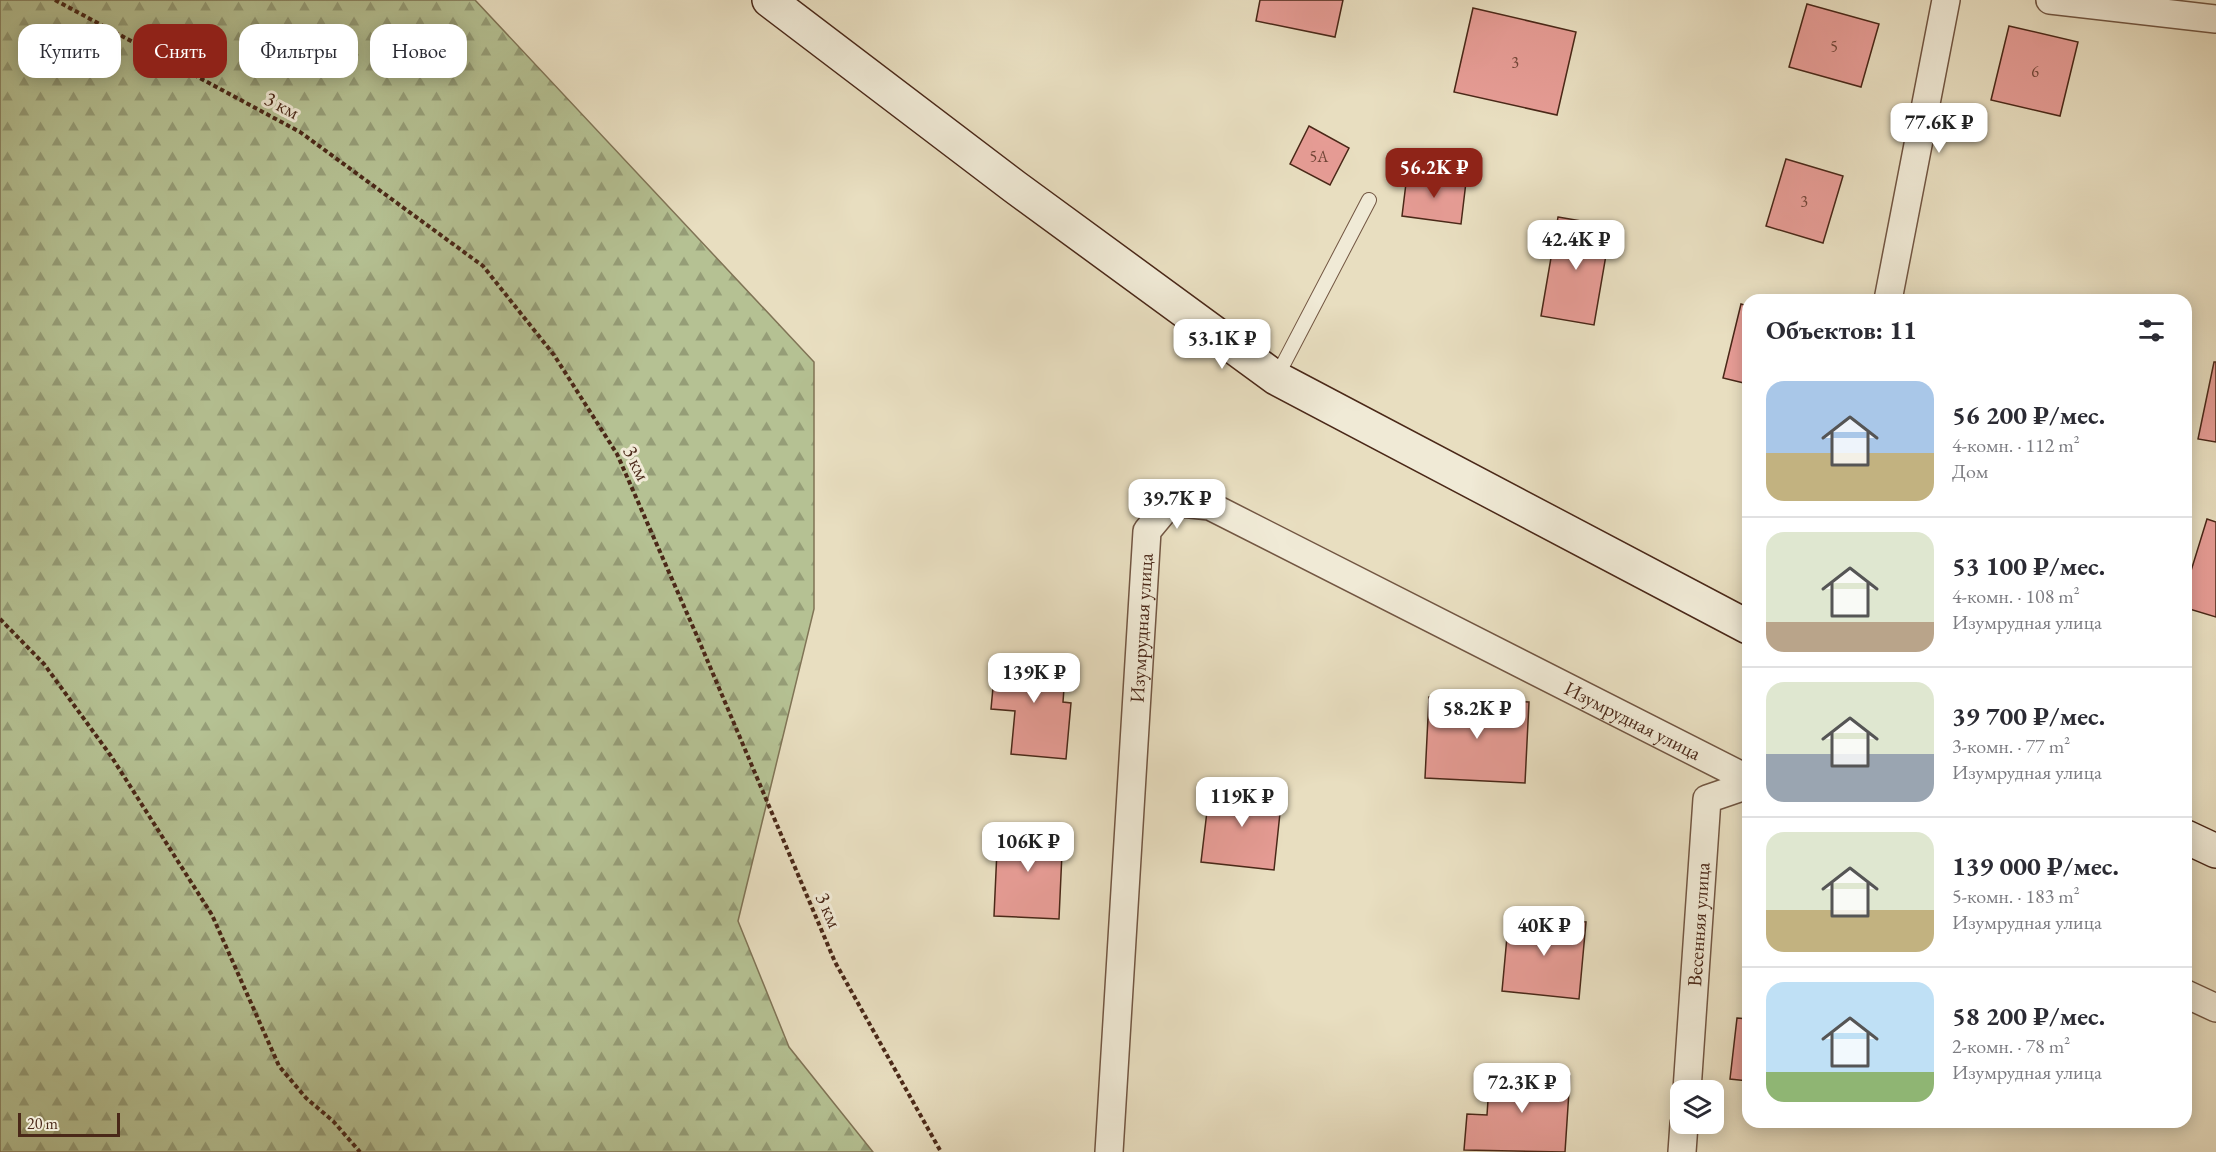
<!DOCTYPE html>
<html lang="ru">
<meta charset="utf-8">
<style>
:root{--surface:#fff;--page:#f7f7f7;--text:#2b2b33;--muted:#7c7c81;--line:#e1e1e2;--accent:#8f2418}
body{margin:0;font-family:"EB Garamond",serif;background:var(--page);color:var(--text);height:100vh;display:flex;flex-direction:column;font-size:22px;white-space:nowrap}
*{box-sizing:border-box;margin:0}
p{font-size:20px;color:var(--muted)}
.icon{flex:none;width:33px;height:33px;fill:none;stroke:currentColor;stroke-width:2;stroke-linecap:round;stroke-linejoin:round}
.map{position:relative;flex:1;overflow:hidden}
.details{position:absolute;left:1742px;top:294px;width:450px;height:834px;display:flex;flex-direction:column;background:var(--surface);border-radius:18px;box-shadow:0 3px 15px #0003}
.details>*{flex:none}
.banner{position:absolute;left:18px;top:24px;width:570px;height:54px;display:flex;gap:12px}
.fabs{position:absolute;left:1670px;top:1080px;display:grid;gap:12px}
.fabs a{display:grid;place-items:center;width:54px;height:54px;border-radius:12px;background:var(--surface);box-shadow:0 3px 15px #0003;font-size:30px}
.scale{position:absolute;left:18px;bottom:15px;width:102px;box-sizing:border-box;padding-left:6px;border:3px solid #4a2818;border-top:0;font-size:16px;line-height:21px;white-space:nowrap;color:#4a2818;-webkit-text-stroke:4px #f0ead6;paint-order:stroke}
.price{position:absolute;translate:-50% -51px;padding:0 14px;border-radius:12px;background:#fff;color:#222;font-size:20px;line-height:39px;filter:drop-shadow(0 2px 3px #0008)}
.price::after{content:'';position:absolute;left:50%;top:36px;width:18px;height:14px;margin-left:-9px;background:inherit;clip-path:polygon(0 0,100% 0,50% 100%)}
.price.current{background:var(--accent);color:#fff}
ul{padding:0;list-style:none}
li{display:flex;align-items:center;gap:18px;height:150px;padding:0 24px}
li+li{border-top:2px solid var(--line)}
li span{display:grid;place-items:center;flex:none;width:168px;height:120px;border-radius:18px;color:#555}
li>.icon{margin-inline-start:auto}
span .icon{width:72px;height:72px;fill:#fffc;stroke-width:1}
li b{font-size:26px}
h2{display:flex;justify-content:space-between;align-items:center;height:72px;padding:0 24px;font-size:26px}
.chip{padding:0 21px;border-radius:18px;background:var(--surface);box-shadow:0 3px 15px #0003;font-size:21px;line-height:54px}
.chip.current{background:var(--accent);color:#fff}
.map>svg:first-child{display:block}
.forest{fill:url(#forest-firs);stroke:#807456;stroke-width:1.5}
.building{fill:#e69c95;stroke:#4a2818;stroke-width:1.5}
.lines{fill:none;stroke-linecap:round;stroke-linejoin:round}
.lane-casing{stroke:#725642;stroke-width:16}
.street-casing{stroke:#725642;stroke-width:30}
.secondary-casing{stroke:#4a2818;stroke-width:36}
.path{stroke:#4a2818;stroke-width:4;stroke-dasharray:4.5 3;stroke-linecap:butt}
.lane{stroke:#f0ead6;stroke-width:14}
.street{stroke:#f0ead6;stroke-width:27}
.secondary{stroke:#f0ead6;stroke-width:33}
.labels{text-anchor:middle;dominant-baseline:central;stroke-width:6;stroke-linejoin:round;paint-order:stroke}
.number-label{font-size:16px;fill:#714537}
.street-label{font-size:20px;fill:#4a2818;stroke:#f0ead6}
</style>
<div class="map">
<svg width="2216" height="1152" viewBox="0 0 2216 1152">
<defs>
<pattern id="forest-firs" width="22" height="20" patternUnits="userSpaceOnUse" patternTransform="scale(1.5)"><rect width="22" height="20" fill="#b5c193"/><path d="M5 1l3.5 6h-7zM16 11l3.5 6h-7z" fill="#959d77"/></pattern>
</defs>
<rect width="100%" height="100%" fill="#e8dec0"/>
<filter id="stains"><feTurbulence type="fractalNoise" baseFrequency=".00333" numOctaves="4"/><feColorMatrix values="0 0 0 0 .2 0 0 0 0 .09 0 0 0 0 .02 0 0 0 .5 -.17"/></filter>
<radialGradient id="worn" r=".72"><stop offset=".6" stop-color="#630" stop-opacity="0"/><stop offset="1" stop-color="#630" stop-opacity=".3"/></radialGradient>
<polygon class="forest" points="0,0 475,0 814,362 814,609 738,921 789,1047 873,1152 0,1152"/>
<g class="building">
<polygon points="1260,0 1343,0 1335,37 1256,21"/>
<polygon points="1807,4 1879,24 1861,87 1789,67"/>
<polygon points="1473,8 1576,32 1557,115 1454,92"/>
<polygon points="2009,26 2078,42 2060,116 1991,100"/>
<polygon points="1309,126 1349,148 1330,185 1290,164"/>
<polygon points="1786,159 1843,176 1823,243 1766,226"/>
<polygon points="1407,175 1466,182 1461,224 1402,216"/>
<polygon points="1558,217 1611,226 1594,325 1541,316"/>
<polygon points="1741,304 1748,306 1748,384 1723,378"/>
<polygon points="2214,362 2216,362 2216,442 2198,439"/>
<polygon points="2207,519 2216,522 2216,617 2186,608 2186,587"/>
<polygon points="996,655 1066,661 1063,702 1071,703 1066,759 1011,754 1015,711 991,709"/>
<polygon points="1429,697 1529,702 1525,783 1425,778"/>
<polygon points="1210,786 1282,794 1274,870 1201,862"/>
<polygon points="998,828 1063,831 1059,919 994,916"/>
<polygon points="1509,915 1586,922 1579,999 1502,991"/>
<polygon points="1737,1018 1748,1019 1748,1081 1730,1079"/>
<polygon points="1490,1071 1570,1076 1565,1152 1464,1150 1467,1114 1487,1115"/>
</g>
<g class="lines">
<defs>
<polyline id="lane" points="1276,378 1369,200"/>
<g id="street">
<polyline points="2050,0 2216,19"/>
<polyline points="1888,300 1946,0"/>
<polyline points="2186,994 2216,1008"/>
<path id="s1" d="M 1687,1090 L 1707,799 L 1748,785"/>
<path id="s2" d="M 1109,1152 L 1147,531 L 1171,502 L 1210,506 L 1748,779"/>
<polyline points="1682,1152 1684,1124"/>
</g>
<g id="secondary">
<polyline points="769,0 1015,187 1276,378 1748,627"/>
<polyline points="2186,837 2216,851"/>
</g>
</defs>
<use href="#lane" class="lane-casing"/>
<use href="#street" class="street-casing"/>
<use href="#secondary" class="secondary-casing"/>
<g class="path">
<polyline points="55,0 300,132 483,266 554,355 617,454 697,636 835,962 941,1152"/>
<polyline points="0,619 44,664 111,756 212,915 279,1066 306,1098 333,1121 360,1152"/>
</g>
<use href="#lane" class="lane"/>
<use href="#street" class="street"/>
<use href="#secondary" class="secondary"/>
</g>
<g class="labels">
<g class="number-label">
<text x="1834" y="46">5</text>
<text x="1515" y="62">3</text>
<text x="2035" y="71">6</text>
<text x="1319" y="156">5А</text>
<text x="1804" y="201">3</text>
</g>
<g class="street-label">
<text transform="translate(282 105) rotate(28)">3 км</text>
<text transform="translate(637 463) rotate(65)">3 км</text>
<text stroke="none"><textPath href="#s2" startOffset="525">Изумрудная улица</textPath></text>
<text stroke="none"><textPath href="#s2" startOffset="1173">Изумрудная улица</textPath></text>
<text transform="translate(829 910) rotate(67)">3 км</text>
<text stroke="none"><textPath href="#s1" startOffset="166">Весенняя улица</textPath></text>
</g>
</g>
<rect width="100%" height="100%" filter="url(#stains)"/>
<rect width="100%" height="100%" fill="url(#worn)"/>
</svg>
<div class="fabs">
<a><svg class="icon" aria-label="layers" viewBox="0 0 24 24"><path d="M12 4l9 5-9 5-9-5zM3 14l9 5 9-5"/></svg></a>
</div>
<div class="scale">20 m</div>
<b class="price" style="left:1939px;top:154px">77.6K ₽</b>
<b class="price current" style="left:1434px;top:199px">56.2K ₽</b>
<b class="price" style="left:1576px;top:271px">42.4K ₽</b>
<b class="price" style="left:1222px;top:370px">53.1K ₽</b>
<b class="price" style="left:1177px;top:530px">39.7K ₽</b>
<b class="price" style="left:1034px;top:704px">139K ₽</b>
<b class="price" style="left:1477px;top:740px">58.2K ₽</b>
<b class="price" style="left:1242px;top:828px">119K ₽</b>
<b class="price" style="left:1028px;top:873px">106K ₽</b>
<b class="price" style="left:1544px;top:957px">40K ₽</b>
<b class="price" style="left:1522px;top:1114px">72.3K ₽</b>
<div class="banner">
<a class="chip">Купить</a>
<a class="chip current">Снять</a>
<a class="chip">Фильтры</a>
<a class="chip">Новое</a>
</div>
<section class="details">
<h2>Объектов: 11<svg class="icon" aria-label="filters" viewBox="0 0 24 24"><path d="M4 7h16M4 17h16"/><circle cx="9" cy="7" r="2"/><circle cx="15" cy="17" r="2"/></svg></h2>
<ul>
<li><span style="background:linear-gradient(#a9c7e8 60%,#c2b280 0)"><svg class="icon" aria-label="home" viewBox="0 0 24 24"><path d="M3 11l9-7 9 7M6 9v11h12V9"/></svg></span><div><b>56 200 ₽/мес.</b><p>4-комн. · 112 m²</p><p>Дом</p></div></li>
<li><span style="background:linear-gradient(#dfe7d0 75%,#b9a48a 0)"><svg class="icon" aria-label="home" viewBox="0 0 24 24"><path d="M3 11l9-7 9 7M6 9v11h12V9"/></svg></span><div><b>53 100 ₽/мес.</b><p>4-комн. · 108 m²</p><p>Изумрудная улица</p></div></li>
<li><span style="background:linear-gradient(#dfe7d0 60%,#9aa5b1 0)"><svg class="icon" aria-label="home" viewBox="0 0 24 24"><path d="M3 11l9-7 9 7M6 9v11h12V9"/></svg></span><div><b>39 700 ₽/мес.</b><p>3-комн. · 77 m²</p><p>Изумрудная улица</p></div></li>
<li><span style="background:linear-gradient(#dfe7d0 65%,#c2b280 0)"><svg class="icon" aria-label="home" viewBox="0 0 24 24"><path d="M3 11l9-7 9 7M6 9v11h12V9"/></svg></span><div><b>139 000 ₽/мес.</b><p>5-комн. · 183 m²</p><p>Изумрудная улица</p></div></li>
<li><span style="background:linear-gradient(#bfe0f5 75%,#8fb573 0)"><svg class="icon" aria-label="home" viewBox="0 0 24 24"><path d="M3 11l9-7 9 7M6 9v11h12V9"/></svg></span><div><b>58 200 ₽/мес.</b><p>2-комн. · 78 m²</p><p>Изумрудная улица</p></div></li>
</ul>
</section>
</div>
